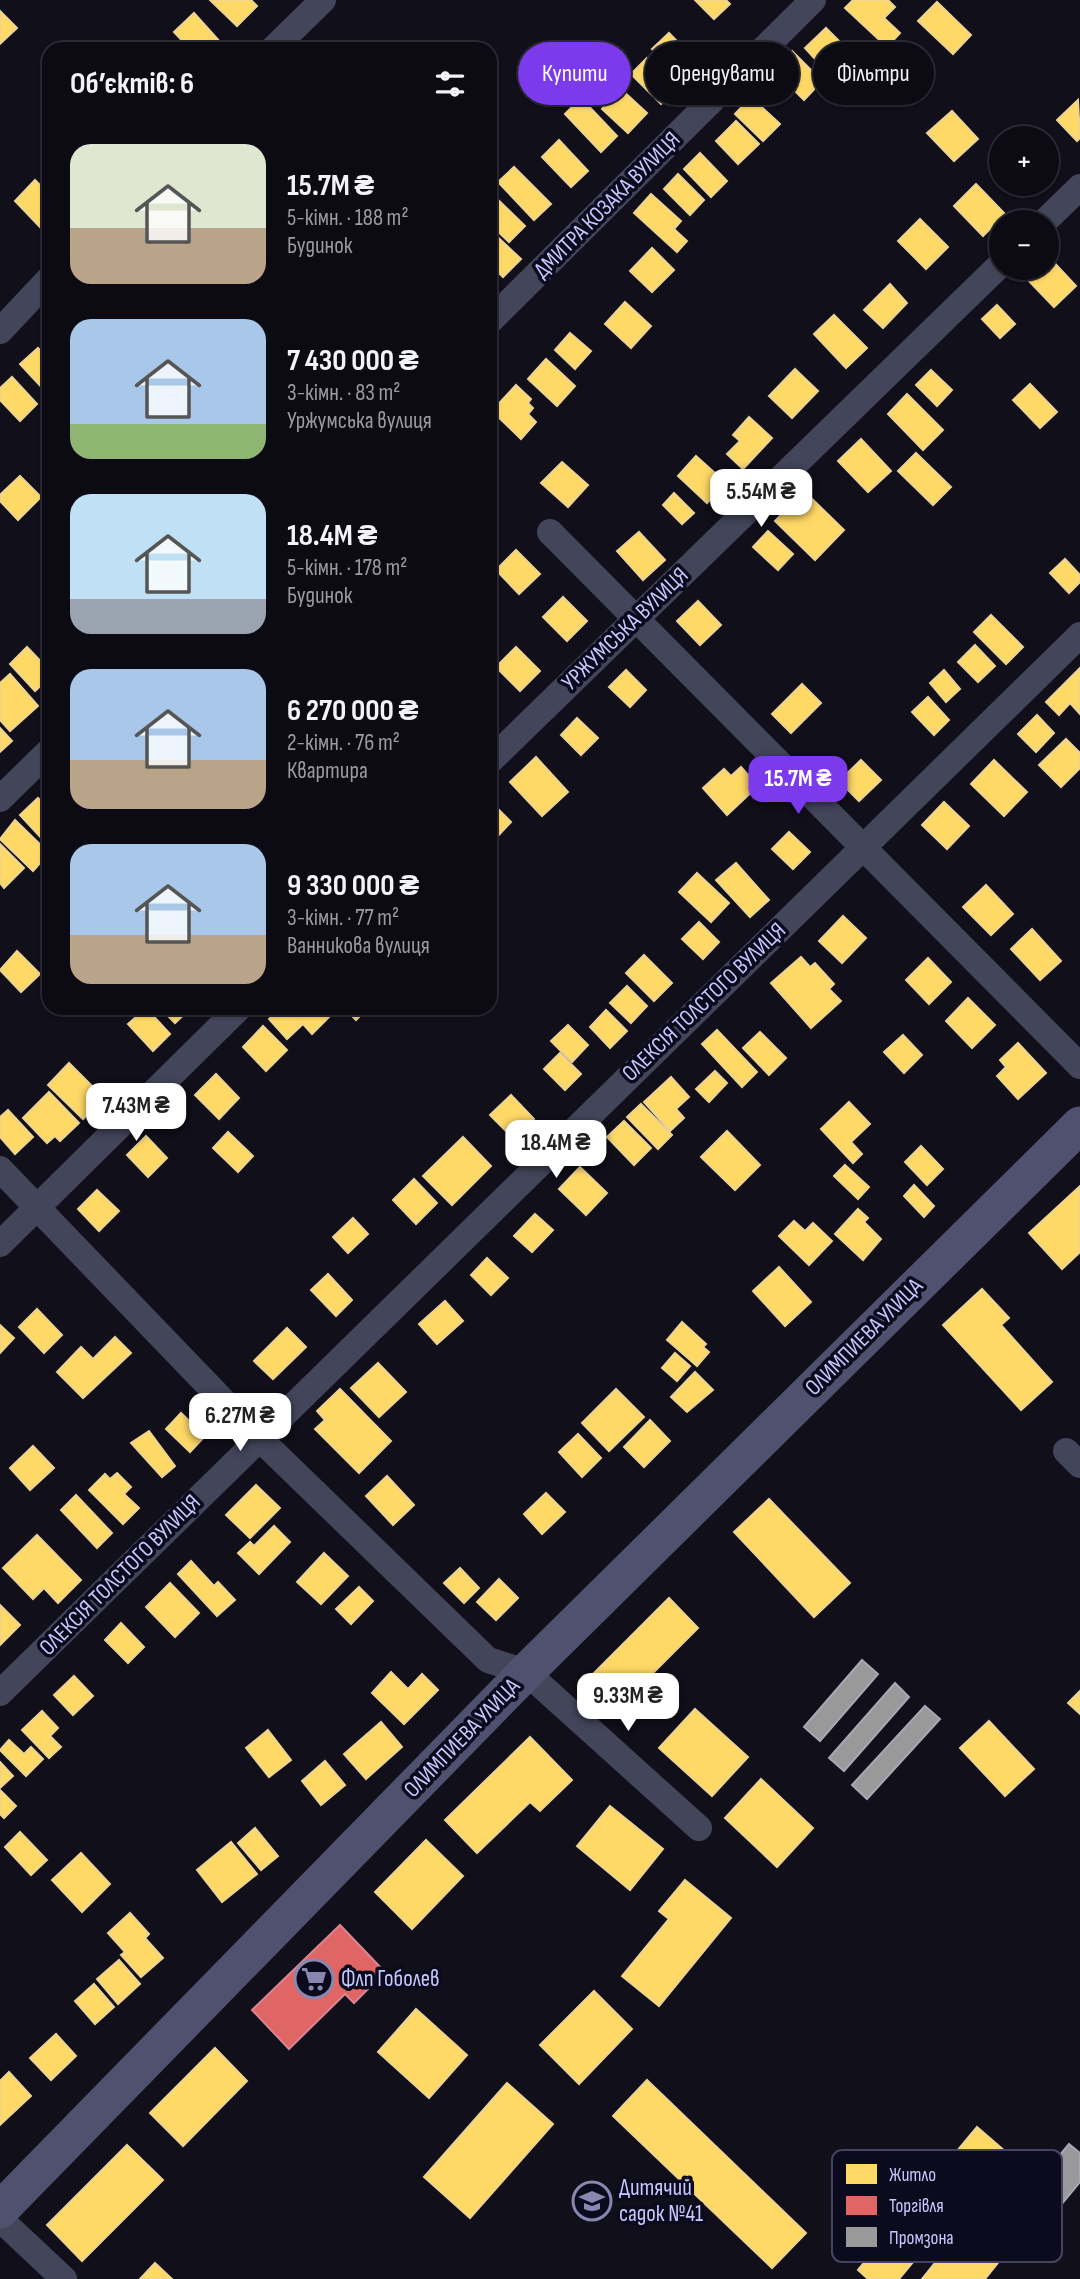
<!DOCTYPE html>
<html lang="uk">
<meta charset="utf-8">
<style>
:root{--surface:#0c0b14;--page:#15141d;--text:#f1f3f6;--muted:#9a9ba0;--line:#2c2b34;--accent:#7c3aed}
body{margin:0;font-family:"Sofia Sans Condensed",sans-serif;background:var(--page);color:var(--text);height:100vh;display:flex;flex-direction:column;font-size:26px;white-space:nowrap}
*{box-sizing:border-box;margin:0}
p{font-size:23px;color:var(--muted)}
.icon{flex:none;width:38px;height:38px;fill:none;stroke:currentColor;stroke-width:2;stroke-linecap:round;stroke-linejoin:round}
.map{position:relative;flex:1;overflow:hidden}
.side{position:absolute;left:42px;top:42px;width:455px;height:973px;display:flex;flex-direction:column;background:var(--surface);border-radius:21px;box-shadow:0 2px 5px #0004,0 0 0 2px var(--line)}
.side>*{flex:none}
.banner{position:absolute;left:518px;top:42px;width:457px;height:63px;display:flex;gap:14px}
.buttons{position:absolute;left:989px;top:126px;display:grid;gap:14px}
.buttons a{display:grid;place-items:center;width:70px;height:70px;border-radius:50%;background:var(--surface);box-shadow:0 2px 5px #0004,0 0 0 2px var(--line);font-size:35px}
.price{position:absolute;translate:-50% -60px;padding:0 16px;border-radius:14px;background:#fff;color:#222;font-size:23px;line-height:46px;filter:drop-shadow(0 2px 4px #0008)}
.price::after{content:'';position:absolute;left:50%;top:42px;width:21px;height:16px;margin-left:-10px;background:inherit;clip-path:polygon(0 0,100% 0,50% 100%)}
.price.selected{background:var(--accent);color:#fff}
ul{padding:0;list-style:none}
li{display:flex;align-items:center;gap:21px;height:175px;padding:0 28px}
li span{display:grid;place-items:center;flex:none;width:196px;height:140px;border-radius:21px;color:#555}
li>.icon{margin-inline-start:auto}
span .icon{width:84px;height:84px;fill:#fffc;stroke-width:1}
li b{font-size:30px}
h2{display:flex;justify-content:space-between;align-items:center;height:84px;padding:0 28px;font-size:30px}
.tag{padding:0 24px;border-radius:32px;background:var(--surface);box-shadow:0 2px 5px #0004,0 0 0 2px var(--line);font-size:24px;line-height:63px}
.tag.selected{background:var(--accent);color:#fff}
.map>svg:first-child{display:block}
.homes{fill:#ffd966;stroke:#eed494;stroke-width:2}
.shops{fill:#e06666;stroke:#d98394;stroke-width:2}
.industry{fill:#999;stroke:#a7a7b8;stroke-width:2}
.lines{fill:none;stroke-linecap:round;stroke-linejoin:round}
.minor{stroke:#43455b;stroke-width:26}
.secondary{stroke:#50516e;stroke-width:37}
.labels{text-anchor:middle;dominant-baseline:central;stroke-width:7;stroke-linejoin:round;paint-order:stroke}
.street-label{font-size:23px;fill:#c8c8ff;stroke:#0c0b1e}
.poi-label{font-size:23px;fill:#c8c8ff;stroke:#0c0b1e;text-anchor:start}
.key{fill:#0c0b1e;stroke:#444462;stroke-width:2}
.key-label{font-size:19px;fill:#c8c8ff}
</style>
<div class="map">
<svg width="1080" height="2279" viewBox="0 0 1080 2279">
<rect width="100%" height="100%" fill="#100f1a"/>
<g class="homes">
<polygon points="210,0 251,0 257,6 237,26"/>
<polygon points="695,0 726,0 730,4 714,19"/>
<polygon points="853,0 888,0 895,7 884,18 900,33 887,47 845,8"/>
<polygon points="937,2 971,35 953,54 918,21"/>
<polygon points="0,11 17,28 0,44"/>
<polygon points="194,13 221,43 214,49 190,49 174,32"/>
<polygon points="826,28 849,51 827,72 805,48"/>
<polygon points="669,33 698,63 681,79 652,49"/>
<polygon points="792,51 822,81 804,100 774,70"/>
<polygon points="647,58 677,87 661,104 631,74"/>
<polygon points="621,89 647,113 628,133 602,109"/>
<polygon points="751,97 780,124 763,141 735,114"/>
<polygon points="581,98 617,136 601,152 565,114"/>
<polygon points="1078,100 1080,138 1077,141 1057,120"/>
<polygon points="952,111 978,139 954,161 927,133"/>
<polygon points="736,121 759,144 738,164 716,141"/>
<polygon points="559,140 588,171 571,187 542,157"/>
<polygon points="700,153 727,181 711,197 684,169"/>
<polygon points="514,167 551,204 534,220 498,182"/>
<polygon points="678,174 704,200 690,215 664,189"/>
<polygon points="35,180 49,194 49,218 40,227 15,201"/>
<polygon points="976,184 1005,214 983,236 954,206"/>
<polygon points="490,192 525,226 509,242 490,224"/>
<polygon points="651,194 681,221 674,229 687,241 677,252 634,213"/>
<polygon points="920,219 948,247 926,269 898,241"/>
<polygon points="490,230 521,259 503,277 490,264"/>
<polygon points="652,248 674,270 652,292 630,271"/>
<polygon points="1048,256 1076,286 1054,307 1026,278 1036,268 1046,268"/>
<polygon points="890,284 907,303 883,328 864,310"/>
<polygon points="625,302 651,326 631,348 605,324"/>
<polygon points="997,305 1015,324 1000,338 982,319"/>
<polygon points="834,315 867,348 846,368 814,334"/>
<polygon points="570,333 591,351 575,369 555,350"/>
<polygon points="38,348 49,360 49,388 45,391 20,364"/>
<polygon points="546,359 575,386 557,406 528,379"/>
<polygon points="795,369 818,391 792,418 769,396"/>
<polygon points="931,370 952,390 937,406 916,385"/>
<polygon points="12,377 37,404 20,421 0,400 0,388"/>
<polygon points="1030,384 1057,412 1040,428 1013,400"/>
<polygon points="516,385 531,399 528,403 533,408 528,414 536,422 521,439 492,411"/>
<polygon points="907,394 943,430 923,450 888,414"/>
<polygon points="749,417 772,438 743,469 727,454 740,441 733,435"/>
<polygon points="861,439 891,471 868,492 838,461"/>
<polygon points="916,453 951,487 933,505 898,471"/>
<polygon points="696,456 726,483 707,503 678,476"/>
<polygon points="562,462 588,485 568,507 541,483"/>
<polygon points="20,476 41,497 18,520 0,501 0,495"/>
<polygon points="804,491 844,530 815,560 775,521"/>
<polygon points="674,493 694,513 682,524 663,505"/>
<polygon points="768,531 793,554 778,570 753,547"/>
<polygon points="639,532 665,560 643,580 617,551"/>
<polygon points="516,550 540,574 519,594 496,570"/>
<polygon points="1065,559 1080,575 1080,582 1069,593 1050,573"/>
<polygon points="563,597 587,621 567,641 543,617"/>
<polygon points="698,601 721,625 700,645 677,621"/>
<polygon points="991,615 1023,647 1006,664 974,632"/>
<polygon points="975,645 995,666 978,682 958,662"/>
<polygon points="27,647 49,670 49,678 35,691 10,664"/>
<polygon points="516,647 540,671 520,691 496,667"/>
<polygon points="1080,668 1080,714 1070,703 1059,715 1046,702"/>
<polygon points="626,670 646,690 630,707 609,687"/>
<polygon points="944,670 960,689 946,702 930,683"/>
<polygon points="10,674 38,706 10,731 0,720 0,683"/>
<polygon points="802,684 821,703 791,733 772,714"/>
<polygon points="928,697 949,720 934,735 912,712"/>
<polygon points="1037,715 1054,733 1036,752 1018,734"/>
<polygon points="577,718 598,738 581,755 561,735"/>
<polygon points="0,728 12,741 0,752"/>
<polygon points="1066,739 1080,753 1080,768 1061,787 1039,765"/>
<polygon points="536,757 568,792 542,816 510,782"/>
<polygon points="861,760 881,780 859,801 839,781"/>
<polygon points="994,760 1027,792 1004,816 971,784"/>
<polygon points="741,767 758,786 727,815 703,788 724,769 731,776"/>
<polygon points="38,798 49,809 49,838 45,842 20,815"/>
<polygon points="490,801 511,822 495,839 490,834"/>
<polygon points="944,802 969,826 947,849 922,825"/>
<polygon points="15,820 49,853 33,871 0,839"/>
<polygon points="789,832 810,852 793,869 772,849"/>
<polygon points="0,844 24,868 4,888 0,883"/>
<polygon points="736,863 769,900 750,917 716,880"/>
<polygon points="697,873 729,903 711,922 679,892"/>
<polygon points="986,885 1013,914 991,935 963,907"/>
<polygon points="843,916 866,938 842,963 819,941"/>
<polygon points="699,922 719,942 703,959 682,939"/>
<polygon points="1032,929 1061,961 1040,980 1011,949"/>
<polygon points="17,951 40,974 21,992 0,970"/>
<polygon points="644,955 672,983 654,1001 626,973"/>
<polygon points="801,957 810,967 815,963 834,984 829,989 841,1001 811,1028 771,983"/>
<polygon points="928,958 951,982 929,1004 906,980"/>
<polygon points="627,986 647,1006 631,1023 610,1003"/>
<polygon points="968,998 995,1025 972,1048 946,1021"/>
<polygon points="146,1008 170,1034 153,1051 128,1024"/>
<polygon points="160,1008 191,1008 175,1023"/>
<polygon points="280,1008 326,1008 332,1014 312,1034 303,1024 287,1039 269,1019"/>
<polygon points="344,1008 368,1008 356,1020"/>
<polygon points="606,1010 627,1031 610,1048 590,1027"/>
<polygon points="568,1025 588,1045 572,1062 551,1041"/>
<polygon points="263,1026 287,1050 266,1071 243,1047"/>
<polygon points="717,1030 757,1072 742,1087 702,1044"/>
<polygon points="760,1032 786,1058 769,1075 743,1048"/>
<polygon points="903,1035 922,1055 904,1073 884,1052"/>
<polygon points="1018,1043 1046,1073 1018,1099 997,1076 1006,1067 1000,1060"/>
<polygon points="560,1053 581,1074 565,1090 544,1069"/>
<polygon points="69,1063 104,1098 83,1119 48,1085"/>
<polygon points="715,1071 727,1083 709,1102 696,1089"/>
<polygon points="216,1074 239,1098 219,1119 195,1095"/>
<polygon points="671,1077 689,1097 676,1109 684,1118 670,1131 644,1102"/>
<polygon points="49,1092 79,1123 60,1141 55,1136 47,1143 23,1118"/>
<polygon points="511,1095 534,1119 514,1139 490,1115"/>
<polygon points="849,1102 870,1124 851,1142 862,1154 853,1163 821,1129"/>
<polygon points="641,1104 672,1135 658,1149 627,1117"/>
<polygon points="8,1110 33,1137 15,1154 0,1137 0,1117"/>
<polygon points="624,1121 651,1148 634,1165 607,1137"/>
<polygon points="727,1131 760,1165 735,1190 701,1157"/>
<polygon points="228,1132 253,1156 238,1172 213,1148"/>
<polygon points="146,1136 167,1158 148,1177 127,1155"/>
<polygon points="463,1137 491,1166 452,1205 423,1176"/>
<polygon points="921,1146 943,1169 927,1185 905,1162"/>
<polygon points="845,1165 869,1187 858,1199 834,1176"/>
<polygon points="580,1167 607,1193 586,1215 559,1189"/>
<polygon points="414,1179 437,1203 416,1224 393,1200"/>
<polygon points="914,1185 934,1206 924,1217 904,1196"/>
<polygon points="1080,1186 1080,1252 1062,1269 1029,1233"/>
<polygon points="97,1190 119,1211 99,1231 78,1209"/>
<polygon points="858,1209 868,1218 864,1222 881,1239 863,1260 835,1234"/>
<polygon points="535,1214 553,1230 532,1252 514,1236"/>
<polygon points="353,1218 368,1234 348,1253 333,1237"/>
<polygon points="794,1221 805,1231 813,1223 832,1241 809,1265 779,1236"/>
<polygon points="487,1258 508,1278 491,1295 471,1275"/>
<polygon points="779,1267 811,1302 785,1326 753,1291"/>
<polygon points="328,1274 352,1300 336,1316 311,1290"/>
<polygon points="982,1289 1009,1318 1001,1325 1052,1382 1021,1410 943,1325"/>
<polygon points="445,1301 463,1321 437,1344 419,1324"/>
<polygon points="37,1309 62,1335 44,1353 19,1327"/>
<polygon points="682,1322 706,1344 703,1347 709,1352 697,1366 667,1340"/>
<polygon points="0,1325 14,1338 0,1353"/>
<polygon points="287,1328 306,1347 273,1379 254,1361"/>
<polygon points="115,1337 131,1353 83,1398 57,1372 81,1347 93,1359"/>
<polygon points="675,1353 690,1366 677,1381 662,1368"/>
<polygon points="378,1363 406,1392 379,1417 351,1388"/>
<polygon points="695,1372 713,1390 687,1412 671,1397"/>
<polygon points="340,1389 391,1441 359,1473 315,1429 325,1420 317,1411"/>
<polygon points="616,1389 644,1417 609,1451 582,1423"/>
<polygon points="181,1413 205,1436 190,1452 166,1429"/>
<polygon points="650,1420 670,1441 644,1467 624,1447"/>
<polygon points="149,1431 175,1466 162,1477 131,1443"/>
<polygon points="578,1434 601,1458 582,1477 559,1452"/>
<polygon points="33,1446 54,1468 30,1490 10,1468"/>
<polygon points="117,1473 131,1487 124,1494 139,1508 123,1524 89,1490 105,1474 110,1479"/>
<polygon points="387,1476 414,1505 393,1525 366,1496"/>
<polygon points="256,1485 280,1508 250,1538 226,1515"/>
<polygon points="546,1493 565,1512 542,1534 524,1514"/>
<polygon points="76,1495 112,1533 97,1548 61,1510"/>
<polygon points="769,1499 850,1583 814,1617 734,1532"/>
<polygon points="274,1526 290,1542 259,1574 238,1553 250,1542 254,1546"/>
<polygon points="37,1535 81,1580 58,1603 44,1588 33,1599 3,1568"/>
<polygon points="324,1553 348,1576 321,1604 297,1582"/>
<polygon points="191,1561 214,1586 218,1582 235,1600 217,1616 178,1574"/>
<polygon points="460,1568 479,1588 464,1603 444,1583"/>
<polygon points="499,1579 518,1598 496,1620 477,1602"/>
<polygon points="170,1583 199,1613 175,1637 146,1607"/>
<polygon points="359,1587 373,1601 351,1624 336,1609"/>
<polygon points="669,1598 698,1628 615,1711 586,1681"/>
<polygon points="0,1605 20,1625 0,1645"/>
<polygon points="121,1623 144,1647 128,1663 105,1640"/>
<polygon points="391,1672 408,1689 422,1674 438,1690 404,1724 372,1693"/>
<polygon points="74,1676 93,1696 73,1715 54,1695"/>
<polygon points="1080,1691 1080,1714 1068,1703"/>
<polygon points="695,1709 748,1757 712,1796 659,1748"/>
<polygon points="42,1711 58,1728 50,1736 61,1747 49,1758 22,1730"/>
<polygon points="989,1721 1034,1769 1005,1796 960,1748"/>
<polygon points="381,1722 402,1747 366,1779 344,1754"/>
<polygon points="268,1730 291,1760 269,1777 246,1748"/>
<polygon points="530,1737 572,1780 540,1811 530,1802 477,1853 445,1820"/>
<polygon points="9,1740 24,1754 31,1747 43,1759 26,1776 0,1750"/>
<polygon points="325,1761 345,1785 321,1805 302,1781"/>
<polygon points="0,1762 13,1776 0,1788"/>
<polygon points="761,1779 813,1828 777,1867 725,1818"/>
<polygon points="0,1790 16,1806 4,1818 0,1814"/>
<polygon points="610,1806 663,1849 630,1890 577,1846"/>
<polygon points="255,1828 278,1856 261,1870 238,1843"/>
<polygon points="20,1832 47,1860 31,1875 5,1847"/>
<polygon points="426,1840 463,1876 412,1929 375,1892"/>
<polygon points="231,1842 257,1874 222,1902 197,1870"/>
<polygon points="81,1853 110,1884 82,1912 52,1880"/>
<polygon points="685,1880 731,1918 659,2006 622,1976 669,1919 659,1911"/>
<polygon points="130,1913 149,1934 145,1938 163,1958 141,1977 121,1955 125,1952 108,1933"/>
<polygon points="119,1960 140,1984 118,2004 97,1979"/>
<polygon points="94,1984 114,2007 95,2024 75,2001"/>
<polygon points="594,1991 632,2029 579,2084 540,2045"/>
<polygon points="416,2009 467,2055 429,2098 378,2052"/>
<polygon points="56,2034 76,2056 51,2080 30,2058"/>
<polygon points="215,2048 247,2081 183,2146 150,2113"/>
<polygon points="9,2072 31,2096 0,2125 0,2081"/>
<polygon points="647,2080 806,2233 772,2268 613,2116"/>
<polygon points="507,2083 553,2124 470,2218 424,2177"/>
<polygon points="977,2127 1005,2151 899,2279 868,2279 858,2270"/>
<polygon points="127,2145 163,2180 82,2261 47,2225"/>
<polygon points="975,2213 1013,2244 985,2279 922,2279"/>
<polygon points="155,2263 172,2279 140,2279"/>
</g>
<polygon class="shops" points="340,1925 385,1972 354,2003 345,1994 289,2049 252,2010"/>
<g class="industry">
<polygon points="862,1660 878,1674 820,1741 804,1727"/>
<polygon points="895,1683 909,1697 844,1771 829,1758"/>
<polygon points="925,1706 940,1719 867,1799 852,1785"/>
<polygon points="1069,2144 1080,2153 1080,2182 1051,2217 1026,2196"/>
</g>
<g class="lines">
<g class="minor">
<polyline points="273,49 323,0"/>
<polyline points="1044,222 1080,187"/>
<polyline points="490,321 813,0"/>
<polyline points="0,331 49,279"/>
<polyline points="550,532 1080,1066"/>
<polyline points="490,761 1001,264"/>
<polyline points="0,799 49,751"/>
<polyline points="0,1169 259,1438 488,1660 526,1672 699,1828"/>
<polyline points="0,1244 239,1008"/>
<polyline points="1066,1451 1080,1465"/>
<polyline points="0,1693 1080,635"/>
<polyline points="0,2219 64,2279"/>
</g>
<polyline class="secondary" points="0,2210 526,1672 1080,1125"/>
</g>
<defs>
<symbol id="supermarket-ring" viewBox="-11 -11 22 22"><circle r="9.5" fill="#0c0b1e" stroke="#8887af" stroke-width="1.5"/><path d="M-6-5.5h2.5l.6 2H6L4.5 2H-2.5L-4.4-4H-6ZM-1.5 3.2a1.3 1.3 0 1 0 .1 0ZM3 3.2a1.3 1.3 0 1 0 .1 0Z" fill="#8887af"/></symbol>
<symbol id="school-ring" viewBox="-11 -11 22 22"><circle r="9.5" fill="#0c0b1e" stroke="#8887af" stroke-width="1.5"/><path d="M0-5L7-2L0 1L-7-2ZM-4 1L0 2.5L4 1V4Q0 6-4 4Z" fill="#8887af"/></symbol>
</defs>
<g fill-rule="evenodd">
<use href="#supermarket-ring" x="292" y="1957" width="44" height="44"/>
<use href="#school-ring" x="570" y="2179" width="44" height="44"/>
</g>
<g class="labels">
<g class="street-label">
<text transform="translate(607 205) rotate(-45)">ДМИТРА КОЗАКА ВУЛИЦЯ</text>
<text transform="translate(625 629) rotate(-44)">УРЖУМСЬКА ВУЛИЦЯ</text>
<text transform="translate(704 1002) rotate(-44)">ОЛЕКСІЯ ТОЛСТОГО ВУЛИЦЯ</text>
<text transform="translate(864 1337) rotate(-45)">ОЛИМПИЕВА УЛИЦА</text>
<text transform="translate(120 1575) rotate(-45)">ОЛЕКСІЯ ТОЛСТОГО ВУЛИЦЯ</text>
<text transform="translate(462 1738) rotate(-46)">ОЛИМПИЕВА УЛИЦА</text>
</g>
<g class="poi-label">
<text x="341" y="1979">Флп Гоболев</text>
<text x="619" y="2188">Дитячий<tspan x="619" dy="26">садок №41</tspan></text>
</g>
</g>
<rect x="832" y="2150" width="230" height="112" rx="10" class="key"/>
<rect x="846" y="2164" width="31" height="20" fill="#ffd966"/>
<rect x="846" y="2196" width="31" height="19" fill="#e06666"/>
<rect x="846" y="2227" width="31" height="20" fill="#999"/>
<g class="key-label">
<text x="889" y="2181">Житло</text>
<text x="889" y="2212">Торгівля</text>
<text x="889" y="2244">Промзона</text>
</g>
</svg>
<div class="buttons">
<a>+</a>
<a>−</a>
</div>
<b class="price" style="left:761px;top:529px">5.54M ₴</b>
<b class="price selected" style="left:798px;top:816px">15.7M ₴</b>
<b class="price" style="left:136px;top:1143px">7.43M ₴</b>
<b class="price" style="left:556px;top:1180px">18.4M ₴</b>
<b class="price" style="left:240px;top:1453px">6.27M ₴</b>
<b class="price" style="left:628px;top:1733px">9.33M ₴</b>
<div class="banner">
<a class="tag selected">Купити</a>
<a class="tag">Орендувати</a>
<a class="tag">Фільтри</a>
</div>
<section class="side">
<h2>Об’єктів: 6<svg class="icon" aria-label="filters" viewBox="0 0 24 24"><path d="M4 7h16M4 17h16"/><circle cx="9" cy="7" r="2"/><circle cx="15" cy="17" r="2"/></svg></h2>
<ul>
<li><span style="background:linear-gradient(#dfe7d0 60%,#b9a48a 0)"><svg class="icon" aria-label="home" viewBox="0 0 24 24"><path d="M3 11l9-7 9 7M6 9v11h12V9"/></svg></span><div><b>15.7M ₴</b><p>5-кімн. · 188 m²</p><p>Будинок</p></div></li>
<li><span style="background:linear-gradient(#a9c7e8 75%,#8fb573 0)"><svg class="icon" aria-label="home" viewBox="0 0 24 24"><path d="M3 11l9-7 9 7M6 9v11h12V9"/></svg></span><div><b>7 430 000 ₴</b><p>3-кімн. · 83 m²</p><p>Уржумська вулиця</p></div></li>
<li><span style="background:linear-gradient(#bfe0f5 75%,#9aa5b1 0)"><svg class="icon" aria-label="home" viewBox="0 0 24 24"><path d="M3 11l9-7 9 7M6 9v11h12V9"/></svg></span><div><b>18.4M ₴</b><p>5-кімн. · 178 m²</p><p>Будинок</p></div></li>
<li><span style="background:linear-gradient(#a9c7e8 65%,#b9a48a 0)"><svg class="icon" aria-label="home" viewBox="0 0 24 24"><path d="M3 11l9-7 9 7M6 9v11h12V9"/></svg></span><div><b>6 270 000 ₴</b><p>2-кімн. · 76 m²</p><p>Квартира</p></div></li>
<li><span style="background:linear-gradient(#a9c7e8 65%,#b9a48a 0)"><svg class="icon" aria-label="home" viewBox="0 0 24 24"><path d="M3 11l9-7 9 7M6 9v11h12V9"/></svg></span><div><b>9 330 000 ₴</b><p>3-кімн. · 77 m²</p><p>Ванникова вулиця</p></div></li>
</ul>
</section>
</div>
